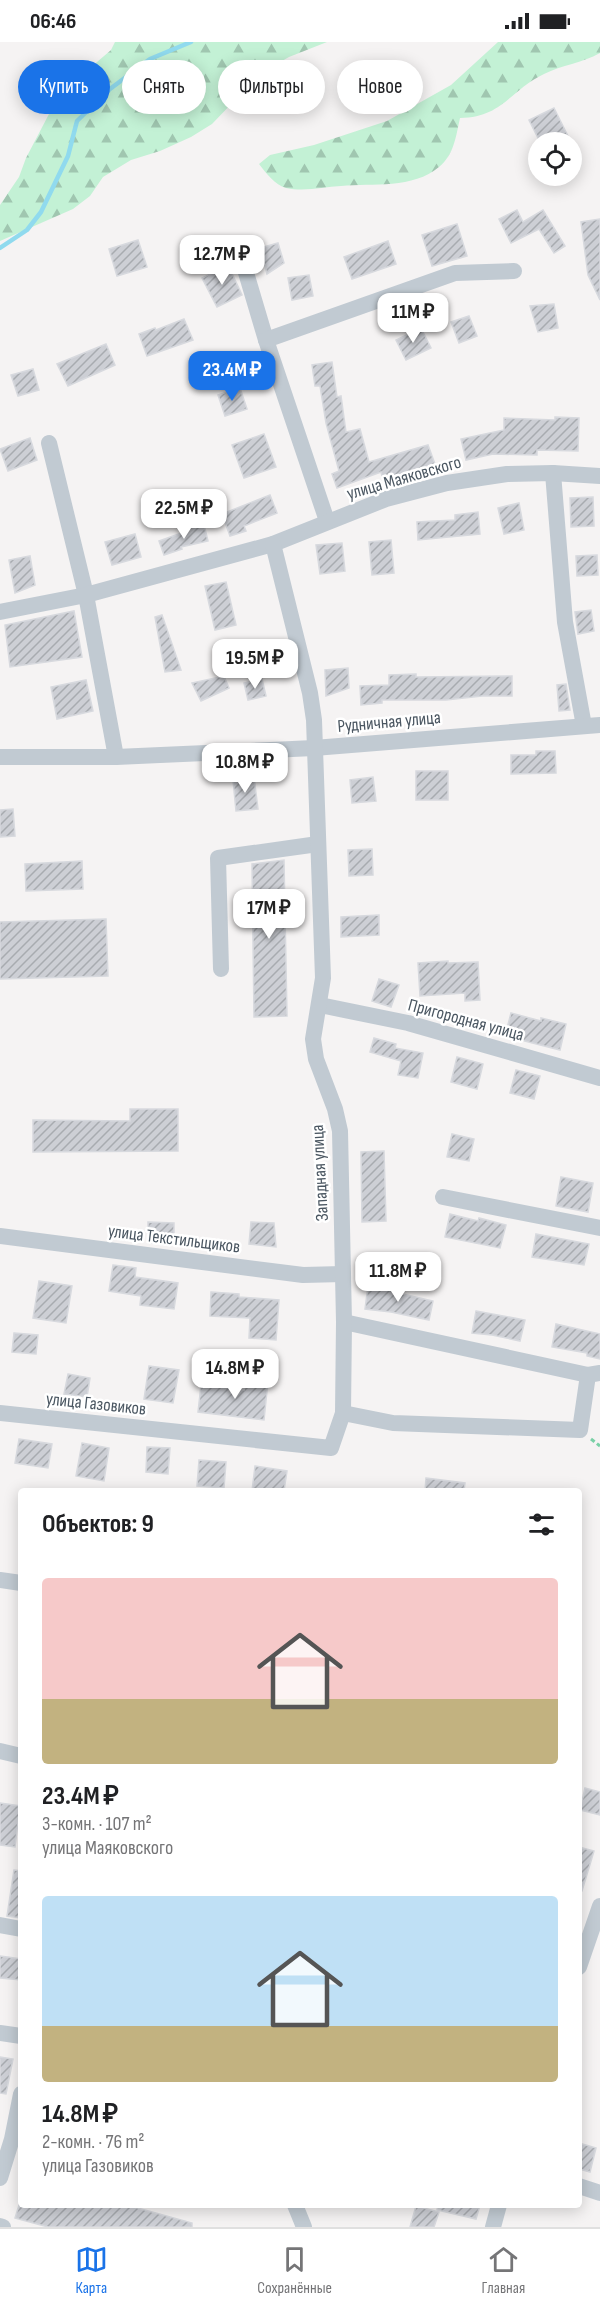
<!DOCTYPE html>
<html lang="ru">
<meta charset="utf-8">
<style>
:root{--surface:#fff;--page:#f6f6f6;--text:#202124;--muted:#757577;--line:#e0e0e0;--accent:#1a73e8}
body{margin:0;font-family:"Sofia Sans Condensed",sans-serif;background:var(--page);color:var(--text);height:100vh;display:flex;flex-direction:column;font-size:22px;white-space:nowrap}
*{box-sizing:border-box;margin:0}
p{font-size:20px;color:var(--muted)}
.icon{flex:none;width:33px;height:33px;fill:none;stroke:currentColor;stroke-width:2;stroke-linecap:round;stroke-linejoin:round}
.map{position:relative;flex:1;overflow:hidden}
.drawer{position:absolute;left:18px;top:1446px;width:564px;height:720px;display:flex;flex-direction:column;background:var(--surface);border-radius:6px;box-shadow:0 3px 15px #0003}
.drawer>*{flex:none}
.hud{position:absolute;left:18px;top:18px;width:564px;height:54px;display:flex;gap:12px}
.controls{position:absolute;left:528px;top:90px;display:grid;gap:12px}
.controls a{display:grid;place-items:center;width:54px;height:54px;border-radius:50%;background:var(--surface);box-shadow:0 3px 15px #0003;font-size:30px}
.price{position:absolute;translate:-50% -51px;padding:0 14px;border-radius:12px;background:#fff;color:#222;font-size:20px;line-height:39px;filter:drop-shadow(0 2px 3px #0008)}
.price::after{content:'';position:absolute;left:50%;top:36px;width:18px;height:14px;margin-left:-9px;background:inherit;clip-path:polygon(0 0,100% 0,50% 100%)}
.price.selected{background:var(--accent);color:#fff}
ul{padding:0;list-style:none}
li{display:grid;align-content:center;gap:12px;height:318px;padding:0 24px}
li span{display:grid;place-items:center;height:186px;border-radius:6px;color:#555}
li>.icon{margin-inline-start:auto}
span .icon{width:108px;height:108px;fill:#fffc;stroke-width:1}
li b{font-size:26px}
h2{display:flex;justify-content:space-between;align-items:center;height:72px;padding:0 24px;font-size:26px}
.pill{padding:0 21px;border-radius:27px;background:var(--surface);box-shadow:0 3px 15px #0003;font-size:21px;line-height:54px}
.pill.selected{background:var(--accent);color:#fff}
.status{display:flex;justify-content:space-between;align-items:center;height:42px;padding:0 30px;background:var(--surface);direction:ltr}
.status svg{height:16px;fill:currentColor}
.dock{display:flex;justify-content:space-around;align-items:center;height:84px;border-top:2px solid var(--line);background:var(--surface);font-size:16px;color:var(--muted)}
.dock a{display:grid;justify-items:center;gap:3px}
.dock .selected{color:var(--accent)}
.map>svg:first-child{display:block}
.forest{fill:url(#forest-firs)}
.lines{fill:none;stroke-linecap:round;stroke-linejoin:round}
.stream{stroke:#90daee;stroke-width:4.5}
.building{fill:url(#building-hatch);stroke:#d7d9de;stroke-width:1.5}
.path{stroke:#7ad0a6;stroke-width:3;stroke-dasharray:4.5 3;stroke-linecap:butt}
.minor{stroke:#c1cad2;stroke-width:16}
.labels{text-anchor:middle;dominant-baseline:central;stroke-width:5;stroke-linejoin:round;paint-order:stroke}
.street-label{font-size:18px;fill:#4a5661;stroke:#fff}
</style>
<div class="status"><b>06:46</b><svg viewBox="0 0 49 12"><path d="M0 12V9h3v3zM5 12V6h3v6zM10 12V3h3v9zM15 12V0h3v12zM26 1h20v11H26zM47 4h2v5h-2z"/></svg></div>
<div class="map">
<svg width="600" height="2185" viewBox="0 0 600 2185">
<defs>
<pattern id="forest-firs" width="22" height="20" patternUnits="userSpaceOnUse" patternTransform="scale(1.5)"><rect width="22" height="20" fill="#c3f1d5"/><path d="M5 1l3.5 6h-7zM16 11l3.5 6h-7z" fill="#a0c6b0"/></pattern>
<pattern id="building-hatch" width="6" height="6" patternUnits="userSpaceOnUse" patternTransform="scale(1.5)"><rect width="6" height="6" fill="#cdcfd5"/><path d="M-1 1l2-2M0 6l6-6M5 7l2-2" fill="none" stroke="#a8abb0"/></pattern>
</defs>
<rect width="100%" height="100%" fill="#f5f3f3"/>
<g class="forest">
<polygon points="115,0 327,0 289,15 261,31 212,82 191,95 160,109 131,118 103,135 90,154 73,167 0,199 0,163 19,135 26,116 49,72 62,50 111,8"/>
<path d="M 498,0 L 600,0 L 600,11 C 582,21 562,23 544,32 C 509,49 503,75 460,76 C 456,94 454,113 439,125 C 413,147 373,141 341,144 C 323,145 305,150 286,146 C 275,143 266,131 259,122 L 270,113 L 314,103 L 387,79 L 451,43 Z"/>
</g>
<g class="lines">
<polyline class="stream" points="0,206 27,188 41,170 68,114 77,79 110,47 150,17 191,0"/>
</g>
<g class="building">
<polygon points="554,66 568,94 554,100 540,100 529,78"/>
<polygon points="517,168 523,180 543,168 565,204 554,211 539,187 511,201 499,177"/>
<polygon points="600,177 600,258 588,233 581,180"/>
<polygon points="457,182 467,214 432,224 422,193"/>
<polygon points="138,198 147,225 117,234 109,207"/>
<polygon points="388,199 396,222 352,237 344,215"/>
<polygon points="278,201 284,221 267,232 260,206"/>
<polygon points="228,223 242,253 217,265 202,236"/>
<polygon points="309,233 313,254 292,258 288,236"/>
<polygon points="554,262 558,286 538,290 530,264"/>
<polygon points="469,274 477,294 459,301 451,280"/>
<polygon points="184,277 193,298 147,314 139,292 155,286 156,288"/>
<polygon points="421,286 431,306 406,318 396,298"/>
<polygon points="106,302 115,323 68,344 57,322"/>
<polygon points="332,320 337,355 341,354 346,390 360,387 369,420 428,403 435,422 383,438 381,430 337,446 332,432 339,429 326,381 320,344 315,344 312,323"/>
<polygon points="33,327 39,348 18,354 11,333"/>
<polygon points="240,346 247,367 225,374 218,353"/>
<polygon points="555,375 579,376 578,409 537,408 537,413 493,412 466,418 461,397 504,388 504,376 555,378"/>
<polygon points="264,392 276,425 244,436 232,403"/>
<polygon points="30,396 37,418 8,429 0,407"/>
<polygon points="270,453 277,471 244,484 246,489 230,494 222,472"/>
<polygon points="593,455 594,484 571,485 570,456"/>
<polygon points="519,461 524,488 504,492 498,466"/>
<polygon points="478,470 480,492 418,498 417,480 455,478 455,473"/>
<polygon points="204,483 208,499 181,505 182,507 164,513 159,499 190,488 190,485"/>
<polygon points="135,492 141,515 112,523 105,500"/>
<polygon points="391,498 394,531 372,533 369,500"/>
<polygon points="342,501 345,529 320,532 316,503"/>
<polygon points="597,513 598,533 577,534 576,514"/>
<polygon points="30,514 35,543 15,551 9,518"/>
<polygon points="226,540 236,583 215,588 205,544"/>
<polygon points="591,568 594,589 578,592 575,570"/>
<polygon points="74,569 82,615 10,625 5,583"/>
<polygon points="162,573 181,628 165,630 155,575"/>
<polygon points="348,626 349,646 326,654 325,628"/>
<polygon points="416,632 416,635 512,634 512,654 482,654 446,658 382,658 382,661 361,663 360,644 389,643 389,633"/>
<polygon points="224,634 229,646 201,659 192,641"/>
<polygon points="262,637 266,654 248,658 244,641"/>
<polygon points="86,638 93,669 57,677 51,645"/>
<polygon points="566,642 570,668 559,669 557,643"/>
<polygon points="536,709 555,709 556,731 511,732 511,713 536,713"/>
<rect x="416" y="729" width="32" height="29"/>
<polygon points="254,735 258,767 236,769 233,738"/>
<polygon points="373,735 376,759 352,761 350,738"/>
<polygon points="13,767 15,794 0,795 0,768"/>
<polygon points="372,807 373,833 349,834 348,808"/>
<polygon points="284,818 287,974 254,975 252,822"/>
<polygon points="82,819 83,847 26,849 25,822"/>
<polygon points="379,873 379,893 341,895 341,875"/>
<polygon points="106,877 108,934 0,937 0,880"/>
<polygon points="448,919 448,921 478,920 480,958 465,959 465,951 420,954 418,921"/>
<polygon points="379,937 399,943 391,965 372,959"/>
<polygon points="511,971 541,979 541,976 566,982 560,1008 505,994"/>
<polygon points="374,996 396,1002 395,1006 423,1011 418,1036 398,1033 401,1019 370,1010"/>
<polygon points="457,1015 483,1022 477,1047 451,1040"/>
<polygon points="516,1028 540,1034 534,1057 510,1051"/>
<polygon points="130,1067 178,1067 178,1109 33,1110 33,1078 130,1079"/>
<polygon points="452,1092 474,1097 469,1119 447,1115"/>
<polygon points="384,1109 386,1179 362,1180 361,1110"/>
<polygon points="561,1135 593,1141 588,1170 556,1164"/>
<polygon points="450,1172 478,1179 479,1176 506,1183 500,1206 445,1195"/>
<polygon points="148,1180 174,1181 174,1202 148,1201"/>
<polygon points="251,1180 274,1181 276,1205 249,1202"/>
<polygon points="536,1192 589,1202 584,1223 532,1215"/>
<polygon points="113,1223 136,1226 135,1235 178,1241 174,1267 140,1263 141,1254 109,1249"/>
<polygon points="39,1239 72,1244 66,1281 33,1276"/>
<polygon points="368,1244 395,1248 394,1250 433,1259 429,1278 391,1270 365,1267"/>
<polygon points="211,1250 239,1252 239,1255 279,1258 276,1298 249,1296 250,1276 210,1274"/>
<polygon points="476,1269 525,1278 520,1299 492,1293 472,1291"/>
<polygon points="556,1282 600,1292 600,1317 587,1314 587,1311 552,1305"/>
<polygon points="14,1291 38,1293 36,1312 12,1310"/>
<polygon points="149,1324 179,1328 173,1361 144,1357"/>
<polygon points="68,1332 90,1336 87,1355 64,1352"/>
<polygon points="245,1337 268,1339 264,1378 198,1370 201,1343 244,1348"/>
<polygon points="19,1397 52,1402 48,1426 15,1421"/>
<polygon points="82,1401 109,1406 104,1439 76,1434"/>
<polygon points="147,1405 170,1406 168,1432 146,1430"/>
<polygon points="199,1418 226,1420 224,1446 197,1444"/>
<polygon points="255,1424 287,1429 284,1449 252,1449"/>
<polygon points="426,1436 465,1441 464,1449 425,1449"/>
<polygon points="585,1746 600,1750 600,1773 580,1768"/>
<polygon points="0,1761 20,1764 15,1805 0,1803"/>
<polygon points="579,1805 594,1809 582,1849 579,1849"/>
<polygon points="14,1828 21,1829 21,1876 7,1874"/>
<polygon points="0,1914 21,1917 21,1938 0,1936"/>
<polygon points="0,2015 13,2017 6,2052 0,2051"/>
<polygon points="579,2101 596,2106 590,2130 579,2127"/>
<polygon points="19,2163 127,2163 192,2181 192,2185 48,2185 15,2176"/>
<polygon points="438,2163 480,2163 476,2177 437,2168"/>
<polygon points="416,2164 439,2170 434,2185 410,2185"/>
</g>
<g class="lines">
<polyline class="path" points="591,1397 600,1404"/>
<g class="minor">
<polyline points="239,207 266,298 327,479"/>
<polyline points="266,298 455,231 514,229"/>
<polyline points="49,401 86,553 116,715"/>
<polyline points="553,431 565,580 584,684"/>
<polyline points="0,570 86,553 273,502 386,457 447,441 507,432 553,431 600,434"/>
<polyline points="0,715 116,715 314,706 600,683"/>
<polyline points="221,927 218,816 318,802"/>
<polyline points="320,963 408,981 600,1036"/>
<polyline points="443,1155 600,1186"/>
<polyline points="0,1194 303,1233 343,1232"/>
<polyline points="344,1280 588,1333"/>
<polyline points="0,1371 331,1406 343,1371 344,1280 340,1089 335,1067 316,1017 313,997 323,936 314,678 310,651 273,502"/>
<polyline points="343,1371 393,1381 580,1388 588,1333 600,1331"/>
<polyline points="0,1538 21,1541"/>
<polyline points="0,1709 21,1714"/>
<polyline points="0,1883 21,1887"/>
<polyline points="579,1925 600,1864"/>
<polyline points="0,1991 21,1994"/>
<polyline points="0,2136 12,2097 21,2052"/>
<polyline points="579,2144 600,2151"/>
<polyline points="295,2163 304,2185"/>
<polyline points="0,2184 3,2185"/>
<polyline points="493,2185 499,2163"/>
</g>
</g>
<g class="labels">
<g class="street-label">
<text transform="translate(404 436) rotate(-16)">улица Маяковского</text>
<text transform="translate(389 680) rotate(-5)">Рудничная улица</text>
<text transform="translate(466 978) rotate(15)">Пригородная улица</text>
<text transform="translate(320 1131) rotate(-93)">Западная улица</text>
<text transform="translate(174 1197) rotate(7)">улица Текстильщиков</text>
<text transform="translate(96 1362) rotate(6)">улица Газовиков</text>
</g>
</g>
</svg>
<div class="controls">
<a><svg class="icon" aria-label="locate" viewBox="0 0 24 24"><circle cx="12" cy="12" r="6"/><path d="M12 2v4M12 18v4M2 12h4M18 12h4"/></svg></a>
</div>
<b class="price" style="left:222px;top:244px">12.7M ₽</b>
<b class="price" style="left:413px;top:302px">11M ₽</b>
<b class="price selected" style="left:232px;top:360px">23.4M ₽</b>
<b class="price" style="left:184px;top:498px">22.5M ₽</b>
<b class="price" style="left:255px;top:648px">19.5M ₽</b>
<b class="price" style="left:245px;top:752px">10.8M ₽</b>
<b class="price" style="left:269px;top:898px">17M ₽</b>
<b class="price" style="left:398px;top:1261px">11.8M ₽</b>
<b class="price" style="left:235px;top:1358px">14.8M ₽</b>
<div class="hud">
<a class="pill selected">Купить</a>
<a class="pill">Снять</a>
<a class="pill">Фильтры</a>
<a class="pill">Новое</a>
</div>
<section class="drawer">
<h2>Объектов: 9<svg class="icon" aria-label="filters" viewBox="0 0 24 24"><path d="M4 7h16M4 17h16"/><circle cx="9" cy="7" r="2"/><circle cx="15" cy="17" r="2"/></svg></h2>
<ul>
<li><span style="background:linear-gradient(#f6c9c9 65%,#c2b280 0)"><svg class="icon" aria-label="home" viewBox="0 0 24 24"><path d="M3 11l9-7 9 7M6 9v11h12V9"/></svg></span><div><b>23.4M ₽</b><p>3-комн. · 107 m²</p><p>улица Маяковского</p></div></li>
<li><span style="background:linear-gradient(#bfe0f5 70%,#c2b280 0)"><svg class="icon" aria-label="home" viewBox="0 0 24 24"><path d="M3 11l9-7 9 7M6 9v11h12V9"/></svg></span><div><b>14.8M ₽</b><p>2-комн. · 76 m²</p><p>улица Газовиков</p></div></li>
</ul>
</section>
</div>
<nav class="dock">
<a class="selected"><svg class="icon" aria-label="map" viewBox="0 0 24 24"><path d="M3 6l6-2 6 2 6-2v14l-6 2-6-2-6 2zM9 4v14M15 6v14"/></svg>Карта</a>
<a><svg class="icon" aria-label="saved" viewBox="0 0 24 24"><path d="M7 4h10v16l-5-4-5 4z"/></svg>Сохранённые</a>
<a><svg class="icon" aria-label="home" viewBox="0 0 24 24"><path d="M3 11l9-7 9 7M6 9v11h12V9"/></svg>Главная</a>
</nav>
